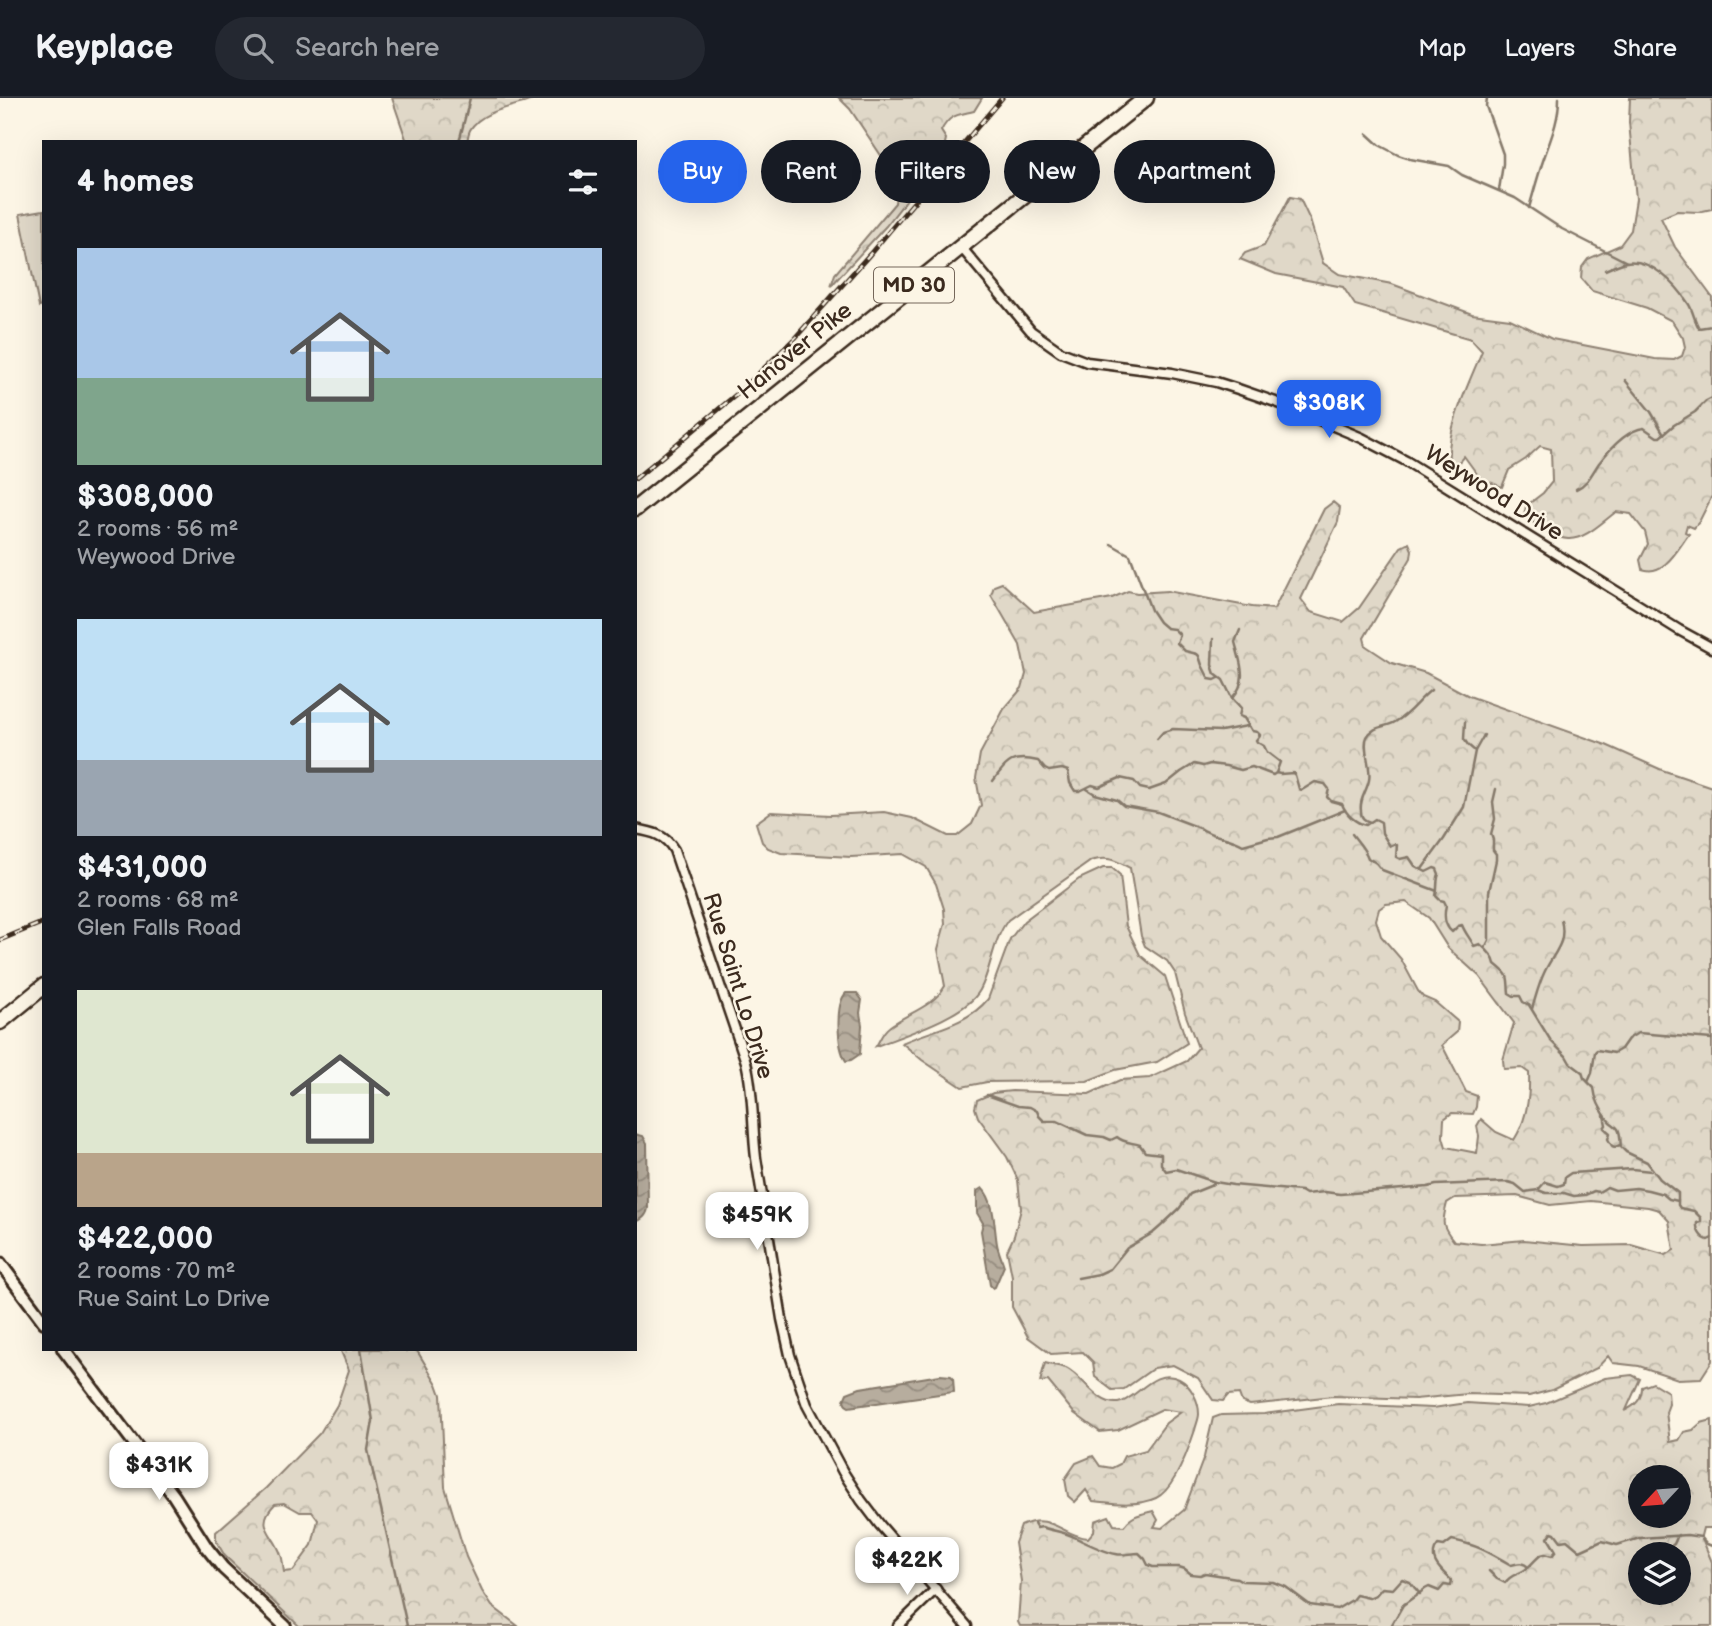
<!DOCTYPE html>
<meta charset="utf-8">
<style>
:root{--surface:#171b24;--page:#242831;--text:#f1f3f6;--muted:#9ea1a6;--line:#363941;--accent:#2563eb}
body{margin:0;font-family:"Balsamiq Sans",sans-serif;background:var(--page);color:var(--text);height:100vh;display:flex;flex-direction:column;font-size:26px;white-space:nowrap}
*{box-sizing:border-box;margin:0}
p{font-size:23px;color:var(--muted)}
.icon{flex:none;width:38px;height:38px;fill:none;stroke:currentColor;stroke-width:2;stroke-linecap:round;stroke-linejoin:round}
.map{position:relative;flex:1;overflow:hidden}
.panel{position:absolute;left:42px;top:42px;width:595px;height:1211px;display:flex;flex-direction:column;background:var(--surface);border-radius:0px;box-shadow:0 7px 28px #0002}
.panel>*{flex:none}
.banner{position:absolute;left:658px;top:42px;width:665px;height:63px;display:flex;gap:14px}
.needle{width:46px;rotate:244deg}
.tools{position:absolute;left:1628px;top:1367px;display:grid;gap:14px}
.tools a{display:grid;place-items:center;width:63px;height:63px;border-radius:50%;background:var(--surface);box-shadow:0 7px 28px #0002;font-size:35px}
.price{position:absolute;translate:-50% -60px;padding:0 16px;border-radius:14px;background:#fff;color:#222;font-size:23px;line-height:46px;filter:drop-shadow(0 2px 4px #0008)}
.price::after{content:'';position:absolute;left:50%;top:42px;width:21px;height:16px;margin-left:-10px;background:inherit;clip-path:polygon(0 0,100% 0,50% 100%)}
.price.active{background:var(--accent);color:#fff}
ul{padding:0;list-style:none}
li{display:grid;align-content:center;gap:14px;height:371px;padding:0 35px}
li span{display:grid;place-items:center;height:217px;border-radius:0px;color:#555}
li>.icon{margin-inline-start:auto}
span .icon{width:126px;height:126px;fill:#fffc;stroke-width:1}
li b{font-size:30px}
h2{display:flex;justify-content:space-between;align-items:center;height:84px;padding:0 35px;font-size:30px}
.chip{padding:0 24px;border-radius:32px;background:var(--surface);box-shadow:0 7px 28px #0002;font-size:24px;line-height:63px}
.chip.active{background:var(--accent);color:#fff}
header{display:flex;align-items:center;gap:42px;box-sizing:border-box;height:98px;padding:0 35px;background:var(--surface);border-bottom:2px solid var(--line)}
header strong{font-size:33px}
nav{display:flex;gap:38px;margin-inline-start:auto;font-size:24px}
.search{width:490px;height:63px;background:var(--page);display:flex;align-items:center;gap:18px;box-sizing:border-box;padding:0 24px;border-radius:38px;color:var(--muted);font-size:26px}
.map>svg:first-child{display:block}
.green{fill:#e0d8c8;stroke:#8e8173;stroke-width:2}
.forest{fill:url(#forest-crowns);stroke:#8e8173;stroke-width:2;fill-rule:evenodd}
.water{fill:url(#water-waves);stroke:#85796b;stroke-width:2}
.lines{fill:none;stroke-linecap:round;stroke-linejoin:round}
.stream{stroke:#85796b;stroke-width:2.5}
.street-casing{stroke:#3b2a1e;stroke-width:13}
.secondary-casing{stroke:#3b2a1e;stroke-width:16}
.highway-casing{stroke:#3b2a1e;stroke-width:19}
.street{stroke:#fcf5e5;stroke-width:8}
.secondary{stroke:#fcf5e5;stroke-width:10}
.highway{stroke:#fcf5e5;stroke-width:14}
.rail-casing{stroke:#3b2a1e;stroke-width:5}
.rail{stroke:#fcf5e5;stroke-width:2.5;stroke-dasharray:8;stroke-linecap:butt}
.labels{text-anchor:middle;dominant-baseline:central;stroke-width:5;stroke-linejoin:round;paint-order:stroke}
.shield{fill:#fcf5e5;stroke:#75675a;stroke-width:2}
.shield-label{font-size:21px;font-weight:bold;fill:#3b2a1e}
.street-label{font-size:23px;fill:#3b2a1e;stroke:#fcf5e5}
</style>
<header>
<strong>Keyplace</strong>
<div class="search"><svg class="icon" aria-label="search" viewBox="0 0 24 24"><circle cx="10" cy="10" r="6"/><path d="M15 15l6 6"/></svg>Search here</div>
<nav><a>Map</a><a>Layers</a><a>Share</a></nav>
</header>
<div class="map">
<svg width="1712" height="1528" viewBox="0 0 1712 1528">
<defs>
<pattern id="forest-crowns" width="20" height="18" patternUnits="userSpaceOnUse" patternTransform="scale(1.75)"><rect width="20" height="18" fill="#e0d8c8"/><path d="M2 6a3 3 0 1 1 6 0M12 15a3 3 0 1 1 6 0" fill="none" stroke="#c1baab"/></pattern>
<pattern id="water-waves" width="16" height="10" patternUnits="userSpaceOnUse" patternTransform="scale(1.75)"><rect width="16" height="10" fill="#b7ad9e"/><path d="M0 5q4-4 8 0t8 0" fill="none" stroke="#968d80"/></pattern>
</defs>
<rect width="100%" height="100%" fill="#fcf5e5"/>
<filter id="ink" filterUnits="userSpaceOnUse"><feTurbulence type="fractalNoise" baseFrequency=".0143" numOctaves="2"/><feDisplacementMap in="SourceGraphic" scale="14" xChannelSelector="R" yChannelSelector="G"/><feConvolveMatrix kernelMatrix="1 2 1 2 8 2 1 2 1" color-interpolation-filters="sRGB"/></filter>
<g filter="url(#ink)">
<polygon class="green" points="44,112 44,208 39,209 20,116"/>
<g class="forest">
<path d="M 392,0 L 538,0 C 517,9 482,11 470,32 C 468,36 468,40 467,44 L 407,44 Z"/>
<path d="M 839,0 L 982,0 L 974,13 C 957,17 950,16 941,33 L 946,41 L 944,50 L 918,87 L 886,128 L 831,188 L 835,176 L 895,105 L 897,87 L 884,62 L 850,11 Z"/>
<path d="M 1630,0 L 1712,0 L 1712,111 L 1698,114 L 1677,113 L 1661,120 L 1675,149 L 1712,199 L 1712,398 L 1699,424 L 1694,430 L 1687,427 L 1685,434 L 1689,436 C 1677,452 1664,479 1642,471 L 1640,462 L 1648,446 L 1645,434 L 1631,416 L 1616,414 C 1602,424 1585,442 1568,441 C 1555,441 1534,425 1524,418 L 1526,408 L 1543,395 L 1552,384 L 1551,351 L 1540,348 L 1526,361 L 1509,372 L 1502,389 L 1480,380 L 1464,358 L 1458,365 L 1449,363 C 1446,331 1470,283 1482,253 L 1471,241 L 1355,207 L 1343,189 L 1276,176 L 1240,161 L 1245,155 L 1264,148 L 1290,99 L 1300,101 L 1310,122 L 1323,165 L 1339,176 L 1392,186 L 1472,216 L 1510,221 L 1552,241 L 1655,261 L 1674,262 L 1682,258 L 1685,249 L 1683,240 L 1672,223 L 1647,210 L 1592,193 L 1581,180 L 1582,169 L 1588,161 L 1620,147 L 1631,132 L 1636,101 L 1629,24 Z"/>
<path d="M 1333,404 L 1340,410 L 1338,424 L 1301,501 L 1311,514 L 1343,524 L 1359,510 L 1401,449 L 1409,445 L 1412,452 L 1411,460 L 1364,540 L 1366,548 L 1392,565 L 1426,575 L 1469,598 L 1606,647 L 1662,672 L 1712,689 L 1712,1263 L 1701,1280 L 1678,1281 L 1639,1268 L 1613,1265 L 1608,1258 L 1597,1270 L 1552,1292 L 1529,1298 L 1468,1296 L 1415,1301 L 1333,1298 L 1250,1307 L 1242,1304 L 1239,1296 L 1228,1297 L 1223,1303 L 1213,1302 L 1198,1280 L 1173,1267 L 1154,1270 L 1124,1291 L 1112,1292 L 1095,1279 L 1093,1264 L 1083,1254 L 1051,1256 L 1028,1239 L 1012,1209 L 1012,1178 L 1007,1153 L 1014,1138 L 1021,1111 L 1018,1082 L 1007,1059 L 978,1019 L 975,1010 L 977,1002 L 993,995 L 1012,993 L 1089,996 L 1120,982 L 1150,980 L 1187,963 L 1198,950 L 1185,915 L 1175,875 L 1167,863 L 1145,848 L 1141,838 L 1130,770 C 1115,762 1108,758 1091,763 L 1008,822 C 992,843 992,870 980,892 C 966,918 904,937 876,948 C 880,942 883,933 889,929 C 907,915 933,909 945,888 L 938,851 L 945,826 L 944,811 L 936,786 L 926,769 L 903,756 L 851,759 L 781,755 L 768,750 L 762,744 L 756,725 L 771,714 L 831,717 L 884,714 L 912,720 L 948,738 L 957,738 L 972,726 L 981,707 L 976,680 L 980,656 L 1004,611 L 1022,590 L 1026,576 L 1020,547 L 991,497 L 994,488 L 1002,485 L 1034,514 L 1112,500 L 1128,493 L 1137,495 L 1167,493 L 1252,509 L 1274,511 L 1324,411 ZM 1406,804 L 1429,820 L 1448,850 L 1479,878 L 1514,925 L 1503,962 L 1504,971 L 1522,970 L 1529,975 C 1530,998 1527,1022 1514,1042 L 1496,1034 L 1481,1021 L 1477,1028 L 1479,1038 L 1477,1055 L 1446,1049 L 1443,1039 L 1444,1021 L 1452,1015 L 1473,1016 L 1476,1009 L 1477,998 L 1466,994 L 1442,947 L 1457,934 L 1458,924 L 1435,904 L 1423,899 L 1418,893 L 1401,861 L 1381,838 L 1376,822 L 1379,811 L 1386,806 ZM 1517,1098 L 1550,1107 L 1591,1103 L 1648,1109 L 1659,1112 L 1669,1123 L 1674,1152 L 1666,1157 L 1631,1147 L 1583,1148 L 1524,1142 L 1481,1146 L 1454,1143 C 1441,1127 1442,1124 1447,1105 L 1455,1100 Z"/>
<path d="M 1103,770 L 1112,770 L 1120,777 L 1126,828 L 1140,857 L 1165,878 L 1187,945 L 1157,964 L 1115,972 L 1087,983 L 987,984 L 962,989 L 922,962 L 902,945 C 931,932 967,927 988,901 L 1010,841 L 1024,823 L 1079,781 Z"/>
<path d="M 340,1251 L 416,1251 L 437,1286 L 441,1297 L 445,1389 L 466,1459 L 482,1493 L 492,1508 L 518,1528 L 299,1528 L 225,1458 L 216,1443 L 216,1434 L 266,1390 L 320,1335 L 337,1307 L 349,1272 ZM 284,1405 L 300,1414 L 312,1414 L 318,1422 L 312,1447 L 293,1473 L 284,1474 C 283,1469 283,1462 281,1457 C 275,1436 253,1428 275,1406 Z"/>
<path d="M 1045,1265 C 1052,1267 1059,1268 1066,1270 C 1083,1278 1097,1307 1118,1305 C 1135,1303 1154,1268 1179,1281 C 1191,1287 1199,1303 1199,1316 C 1199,1321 1196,1327 1195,1332 C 1189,1350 1174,1392 1156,1400 C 1136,1409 1113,1405 1093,1403 L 1086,1392 L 1075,1404 L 1068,1398 L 1065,1381 L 1076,1365 L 1093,1358 L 1100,1368 L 1112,1370 L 1120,1366 L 1124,1358 L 1146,1352 L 1166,1325 L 1181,1314 L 1162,1311 L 1118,1332 L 1100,1334 L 1074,1315 L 1048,1283 L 1040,1284 Z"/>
<path d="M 1632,1277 L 1640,1281 L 1626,1312 C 1636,1307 1642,1301 1642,1289 L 1653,1285 L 1668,1294 L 1669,1306 L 1666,1314 L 1670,1344 L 1679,1342 L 1684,1334 L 1693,1332 L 1701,1325 L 1712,1322 L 1712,1430 L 1703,1430 L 1701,1438 L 1712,1464 L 1712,1528 L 1020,1528 L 1018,1524 L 1021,1483 L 1015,1445 L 1021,1428 C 1051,1413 1062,1438 1088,1440 L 1094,1433 L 1095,1423 L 1109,1418 L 1114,1427 L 1124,1428 C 1132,1417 1141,1416 1153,1413 L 1158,1422 L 1154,1429 L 1162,1430 L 1184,1412 L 1204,1359 L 1213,1320 L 1221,1317 L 1264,1316 L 1338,1306 L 1433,1310 L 1467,1305 L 1529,1309 L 1546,1305 L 1605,1280 ZM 1640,1379 L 1678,1379 L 1678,1418 L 1640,1418 ZM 1640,1456 L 1678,1456 L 1678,1494 L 1640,1494 Z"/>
</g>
<g class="water">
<path d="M 846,895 L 857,895 L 862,902 L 860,915 L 862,927 L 860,956 L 851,962 L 846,963 C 837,949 835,906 846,895 Z"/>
<path d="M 635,1036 L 643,1038 L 647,1045 L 648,1110 C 647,1118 642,1121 635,1125 Z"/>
<path d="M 982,1090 C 995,1103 994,1129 997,1146 C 998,1153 1002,1161 1004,1168 L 995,1189 L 993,1190 L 990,1187 L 981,1133 L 983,1125 L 977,1115 L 977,1093 Z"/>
<polygon points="940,1277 951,1278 953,1280 954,1294 849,1309 846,1307 844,1302 847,1295 860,1290"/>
</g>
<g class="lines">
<g class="stream">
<polyline points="1487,0 1486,8 1503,56 1503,66 1499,92"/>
<polyline points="1367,36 1379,47 1398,57 1410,61 1449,68 1462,77 1515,100 1562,131 1627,164"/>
<polyline points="459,44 470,0"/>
<path d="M 1529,110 C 1534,93 1538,77 1544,60 C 1551,40 1559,22 1559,0"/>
<path d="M 1605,172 C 1612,169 1619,166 1626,164 C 1651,160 1676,186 1688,205 C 1693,212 1694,222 1699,230 L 1712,228"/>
<polyline points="1625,282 1651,314 1664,336"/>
<path d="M 1576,391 C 1588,386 1592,375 1599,365 C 1609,352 1627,332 1644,330 L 1657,339 L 1660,339 L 1674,327 L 1695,314 L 1706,303 L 1712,300"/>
<polyline points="1111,446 1130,457 1151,512 1159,524 1166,530 1174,531 1180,537 1177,545 1185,553 1197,556 1199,558 1202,567 1209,581 1215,582 1219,580"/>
<polyline points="1213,541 1212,567 1215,576 1223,582 1232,600 1241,610 1239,618 1244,620 1252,633 1257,634 1260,637 1256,642 1257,644 1264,648 1267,654 1280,664 1276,675"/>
<path d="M 1232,600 C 1249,583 1240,564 1235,544 L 1240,532"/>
<polyline points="1465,624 1464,641 1468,647 1475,653"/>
<polyline points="1157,641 1163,634 1173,631 1221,633 1247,628"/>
<path d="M 993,683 C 1007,663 1013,657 1038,663 L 1045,671 L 1049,673 L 1062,671 L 1068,673 L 1070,685 L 1075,693 L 1080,693 L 1092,687 L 1099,689 L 1120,680 L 1134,683 L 1140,690 L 1149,692 L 1166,686 L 1181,674 L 1194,666 L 1203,668 L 1210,666 L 1226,668 L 1241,672 L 1252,669 L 1273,677 L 1276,675 L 1280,676 L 1293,675 L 1295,677 L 1299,691 L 1302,692 L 1315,684 L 1325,686 L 1329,691 L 1327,699 L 1331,703 L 1342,706 C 1346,716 1355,725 1366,727 L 1375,721 L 1381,724 L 1382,735 L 1390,748 L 1394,746 L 1397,747 L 1396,759 L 1400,761 L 1409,759 L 1415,768 L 1426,774 L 1434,770 L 1437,771 L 1439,776 C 1436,783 1438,790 1436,798 L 1440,802 L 1444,803 L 1446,807 C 1444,816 1444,828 1452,834 L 1458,828 L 1462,827 C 1465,835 1470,840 1474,848 L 1480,846 C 1486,851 1494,858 1495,866 C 1511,879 1507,877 1509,895 L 1514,898 L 1520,898 L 1523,904 L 1529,907 L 1551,943 L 1566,958 L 1570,965 L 1582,974 L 1584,980 L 1594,990 C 1595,1001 1602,1014 1609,1023 C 1612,1026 1616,1028 1618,1031 C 1621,1036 1620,1043 1621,1049 L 1626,1054 L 1647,1064 L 1660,1081 L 1678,1095 L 1678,1107 L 1680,1110 L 1694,1113 L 1701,1120 L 1701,1124 L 1697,1125 C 1696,1132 1701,1140 1708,1142 L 1712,1140"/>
<path d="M 1087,691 L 1095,696 L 1117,702 L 1124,708 L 1158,714 L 1200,730 C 1212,739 1230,739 1243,747 L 1268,740 L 1278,739 L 1345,712"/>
<path d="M 1370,724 C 1364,722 1361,720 1361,713 C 1359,701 1367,693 1369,682 C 1372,670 1362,649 1367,639 C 1374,627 1385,630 1395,624 C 1410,616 1418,602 1431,592"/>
<path d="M 1352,736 C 1358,744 1365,751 1368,760 L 1376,765 L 1382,772 L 1437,793"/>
<polyline points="1422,771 1444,741 1464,709 1475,653 1484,637"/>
<polyline points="1485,850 1489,842 1489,794 1496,762 1496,756 1493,752 1493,742 1491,736 1495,721 1493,704 1496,691"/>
<path d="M 1532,911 C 1536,898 1539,885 1545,873 C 1554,854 1567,845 1561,822"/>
<polyline points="1588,984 1592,975 1595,954 1597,952 1614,955 1621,951 1628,941 1638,935 1712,941"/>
<path d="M 987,997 L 1018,1008 L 1030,1009 L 1037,1013 L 1039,1018 L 1044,1023 L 1057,1023 L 1087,1037 L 1104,1039 L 1111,1042 L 1117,1039 C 1124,1045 1131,1044 1140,1047 L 1145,1054 L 1161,1056 L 1161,1066 L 1166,1073 L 1176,1071 L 1215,1084 L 1233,1087 L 1301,1093 L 1306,1096 L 1325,1094 L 1340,1096 L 1428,1089 L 1436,1087 L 1508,1084 L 1515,1086 L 1525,1094 L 1538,1092 L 1546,1095 L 1564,1095 L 1574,1098 L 1585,1097 L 1594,1093 L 1599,1094 L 1607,1089 L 1615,1092 L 1636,1090 L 1648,1092 L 1663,1096 L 1669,1101 L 1678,1103"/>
<polyline points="1604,1017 1606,1027 1604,1030 1610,1035 1608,1041 1612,1048 1615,1049 1620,1047"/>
<polyline points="1538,1092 1545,1084 1558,1088 1564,1086 1565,1079 1571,1075 1632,1071 1651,1073"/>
<polyline points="1078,1180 1099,1176 1110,1171 1127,1150 1153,1135 1161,1128 1179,1111 1190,1096 1210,1088 1215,1084"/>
<polyline points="361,1251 373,1323 368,1352 407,1528"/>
<path d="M 1034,1425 L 1037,1430 L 1042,1429 C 1052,1433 1065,1434 1074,1439 C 1084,1444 1104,1454 1116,1456 C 1123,1458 1131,1455 1139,1455 L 1145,1461 L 1148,1467 L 1153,1469 L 1179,1469 L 1185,1471 L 1191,1476 L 1200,1477 L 1205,1475 L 1237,1480 L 1242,1483 L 1273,1484 L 1286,1489 L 1310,1507 L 1337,1511 L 1352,1502 L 1356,1497 L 1369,1500 L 1376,1497 L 1382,1490 L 1393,1491 L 1402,1481 L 1410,1484 L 1420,1496"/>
<polyline points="1659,1456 1674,1446 1678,1437"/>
<path d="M 1489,1473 L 1497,1481 L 1505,1485 C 1510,1477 1516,1477 1523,1473 C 1530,1469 1534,1462 1541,1457 L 1545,1456 L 1552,1458 L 1556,1453 L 1548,1440 L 1552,1434 L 1555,1435 L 1561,1443 L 1567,1442 L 1580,1453 L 1602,1443 L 1617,1447 L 1640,1440 L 1687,1437 L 1701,1439 L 1707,1446 L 1712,1448"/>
<path d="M 1391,1528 L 1403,1507 L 1425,1491 L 1429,1489 L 1439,1493 L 1444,1487 L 1451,1488 L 1452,1483 C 1442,1473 1426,1461 1438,1447 L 1444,1448 L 1452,1442 C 1477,1447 1489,1454 1511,1467 C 1517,1466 1523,1463 1528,1469"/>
</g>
<defs>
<g id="street">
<polyline points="961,149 1031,233 1061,254 1087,264 1172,275 1216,284 1238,291 1284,307 1362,340 1406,363 1679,532 1712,550"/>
<path d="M 635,731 C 652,734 665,736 674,752 L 746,964 C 754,995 752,1028 756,1060 L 782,1221 L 790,1257 L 807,1307 L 843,1374 L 861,1402 L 880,1427 L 967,1528"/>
<polyline points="898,1528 936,1491"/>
</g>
<g id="secondary">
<polyline points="0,1165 44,1224"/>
<polyline points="63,1251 174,1398 207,1450 223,1470 285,1528"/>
</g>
<g id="highway">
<polyline points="635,411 1146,0"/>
<polyline points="0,924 44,888"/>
</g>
</defs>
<use href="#street" class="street-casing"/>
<use href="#secondary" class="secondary-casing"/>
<use href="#highway" class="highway-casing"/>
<use href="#street" class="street"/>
<use href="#secondary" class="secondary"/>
<use href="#highway" class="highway"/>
<defs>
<g id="rail">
<polyline points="635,381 743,291 795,240 870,156 1002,0"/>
<polyline points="0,842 44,824"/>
</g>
</defs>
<use href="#rail" class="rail-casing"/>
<use href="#rail" class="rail"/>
</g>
</g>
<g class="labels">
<rect class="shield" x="874" y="169.5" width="80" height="35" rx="5"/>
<g class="shield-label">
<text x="914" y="187">MD 30</text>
</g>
<g class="street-label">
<text transform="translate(795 253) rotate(-39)">Hanover Pike</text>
<text transform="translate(1494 395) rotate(32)">Weywood Drive</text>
<text transform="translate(738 888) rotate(73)">Rue Saint Lo Drive</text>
</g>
</g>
</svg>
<div class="tools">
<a><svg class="needle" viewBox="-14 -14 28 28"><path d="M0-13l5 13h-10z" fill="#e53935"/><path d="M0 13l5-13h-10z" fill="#9ea1a6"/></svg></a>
<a><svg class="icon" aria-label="layers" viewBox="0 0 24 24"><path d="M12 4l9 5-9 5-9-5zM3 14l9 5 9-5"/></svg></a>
</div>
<b class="price active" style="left:1329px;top:342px">$308K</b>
<b class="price" style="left:757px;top:1154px">$459K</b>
<b class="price" style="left:159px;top:1404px">$431K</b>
<b class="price" style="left:907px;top:1499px">$422K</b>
<div class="banner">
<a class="chip active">Buy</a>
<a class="chip">Rent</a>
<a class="chip">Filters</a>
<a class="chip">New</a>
<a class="chip">Apartment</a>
</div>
<section class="panel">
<h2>4 homes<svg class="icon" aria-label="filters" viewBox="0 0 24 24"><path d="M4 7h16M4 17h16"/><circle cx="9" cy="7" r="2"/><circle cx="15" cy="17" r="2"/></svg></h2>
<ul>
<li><span style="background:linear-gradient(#a9c7e8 60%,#7fa58c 0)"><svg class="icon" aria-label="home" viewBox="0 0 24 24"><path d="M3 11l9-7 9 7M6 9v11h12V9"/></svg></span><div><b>$308,000</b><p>2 rooms · 56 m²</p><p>Weywood Drive</p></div></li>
<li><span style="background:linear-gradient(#bfe0f5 65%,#9aa5b1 0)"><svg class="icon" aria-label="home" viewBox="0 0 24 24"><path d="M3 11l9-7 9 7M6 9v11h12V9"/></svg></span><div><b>$431,000</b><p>2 rooms · 68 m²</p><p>Glen Falls Road</p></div></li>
<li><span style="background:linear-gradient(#dfe7d0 75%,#b9a48a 0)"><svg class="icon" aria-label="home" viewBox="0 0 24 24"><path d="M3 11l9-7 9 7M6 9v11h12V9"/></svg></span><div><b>$422,000</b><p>2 rooms · 70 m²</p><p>Rue Saint Lo Drive</p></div></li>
</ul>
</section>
</div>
